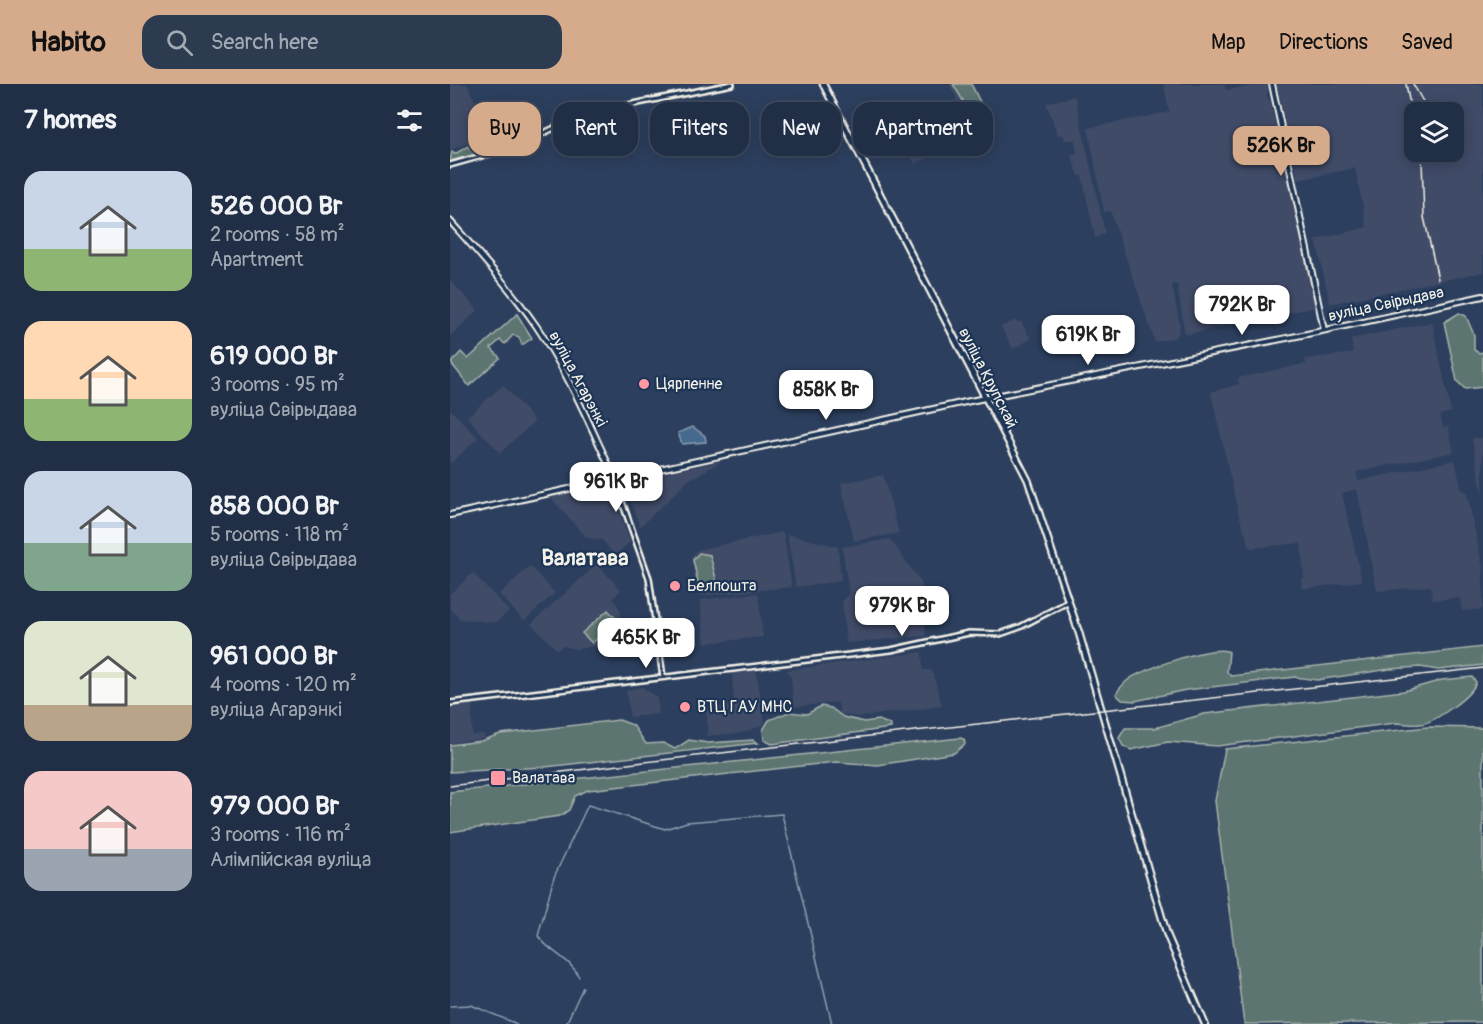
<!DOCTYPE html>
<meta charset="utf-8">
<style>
:root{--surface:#212f46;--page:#2d3b51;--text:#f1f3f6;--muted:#a2a9b3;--line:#3e4a5f;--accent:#d6ab8b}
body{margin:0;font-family:Pangolin,sans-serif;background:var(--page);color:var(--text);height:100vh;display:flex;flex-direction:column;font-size:22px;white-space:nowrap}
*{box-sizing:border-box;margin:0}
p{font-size:20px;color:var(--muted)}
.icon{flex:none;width:33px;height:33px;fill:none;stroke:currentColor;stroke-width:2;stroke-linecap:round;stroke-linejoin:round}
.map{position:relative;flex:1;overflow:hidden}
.sheet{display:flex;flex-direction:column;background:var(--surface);width:450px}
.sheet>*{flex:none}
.top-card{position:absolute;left:18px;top:18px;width:570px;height:54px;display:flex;gap:12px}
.fabs{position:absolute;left:954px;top:18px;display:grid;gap:12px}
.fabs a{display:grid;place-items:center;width:60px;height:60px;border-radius:12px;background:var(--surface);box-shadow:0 3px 15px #0003,0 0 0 2px var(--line);font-size:30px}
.price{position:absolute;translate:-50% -51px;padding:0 14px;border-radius:12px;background:#fff;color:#222;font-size:20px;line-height:39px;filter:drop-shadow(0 2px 3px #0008)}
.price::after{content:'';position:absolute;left:50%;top:36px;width:18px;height:14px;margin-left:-9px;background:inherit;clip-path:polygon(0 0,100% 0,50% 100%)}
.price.current{background:var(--accent);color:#111}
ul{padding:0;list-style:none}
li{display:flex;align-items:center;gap:18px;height:150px;padding:0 24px}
li span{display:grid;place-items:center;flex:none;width:168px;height:120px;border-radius:18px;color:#555}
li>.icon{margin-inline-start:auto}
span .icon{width:72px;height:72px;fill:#fffc;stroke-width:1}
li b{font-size:26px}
h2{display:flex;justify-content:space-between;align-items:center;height:72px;padding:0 24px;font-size:26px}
.tag{padding:0 21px;border-radius:18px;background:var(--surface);box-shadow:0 3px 15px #0003,0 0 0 2px var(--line);font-size:21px;line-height:54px}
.tag.current{background:var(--accent);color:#111}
header{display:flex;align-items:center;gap:36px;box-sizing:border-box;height:84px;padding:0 30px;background:var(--accent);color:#111}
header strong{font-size:28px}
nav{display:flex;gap:33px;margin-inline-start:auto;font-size:21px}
.search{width:420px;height:54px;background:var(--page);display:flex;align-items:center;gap:15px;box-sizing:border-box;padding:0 21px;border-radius:18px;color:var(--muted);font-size:22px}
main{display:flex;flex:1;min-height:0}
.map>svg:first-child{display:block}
.built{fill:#3f4c67;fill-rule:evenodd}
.green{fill:#5c7471;stroke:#a8b2ac;stroke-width:1.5}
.water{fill:#456a8d;stroke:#8ba0b1;stroke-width:1.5}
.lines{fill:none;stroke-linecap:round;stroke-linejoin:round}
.stream{stroke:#8ba0b1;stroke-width:1.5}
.tertiary-casing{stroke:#f4f1e8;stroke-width:8}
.secondary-casing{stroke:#f4f1e8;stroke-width:8}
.primary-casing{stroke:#f4f1e8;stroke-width:9}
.tertiary{stroke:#1d3557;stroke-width:3}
.secondary{stroke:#1d3557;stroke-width:4}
.primary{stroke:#1d3557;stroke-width:4.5}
.rail{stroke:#f4f1e8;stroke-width:1.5}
.poi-dot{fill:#ff9aa2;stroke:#1d3557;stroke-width:2}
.labels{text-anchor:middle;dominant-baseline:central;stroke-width:4.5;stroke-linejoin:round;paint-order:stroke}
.street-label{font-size:16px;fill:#f4f1e8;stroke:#1d3557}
.poi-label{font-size:16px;fill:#f4f1e8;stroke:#1d3557;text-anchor:start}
.district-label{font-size:22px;font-weight:bold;fill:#f4f1e8;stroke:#1d3557}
</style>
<header>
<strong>Habito</strong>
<div class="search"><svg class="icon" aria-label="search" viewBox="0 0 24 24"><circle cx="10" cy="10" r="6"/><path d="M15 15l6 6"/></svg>Search here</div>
<nav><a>Map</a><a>Directions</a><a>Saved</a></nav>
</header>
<main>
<section class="sheet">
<h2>7 homes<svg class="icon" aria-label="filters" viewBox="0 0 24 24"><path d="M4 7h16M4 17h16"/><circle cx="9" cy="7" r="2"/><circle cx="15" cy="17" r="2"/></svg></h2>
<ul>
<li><span style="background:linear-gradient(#c9d6e8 65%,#8fb573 0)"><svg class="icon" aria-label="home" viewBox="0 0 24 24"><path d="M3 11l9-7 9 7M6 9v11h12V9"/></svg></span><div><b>526 000 Br</b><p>2 rooms · 58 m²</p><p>Apartment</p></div></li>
<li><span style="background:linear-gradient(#ffd9b3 65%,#8fb573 0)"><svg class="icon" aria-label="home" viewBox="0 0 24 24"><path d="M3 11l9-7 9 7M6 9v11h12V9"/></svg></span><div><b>619 000 Br</b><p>3 rooms · 95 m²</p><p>вуліца Свірыдава</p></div></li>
<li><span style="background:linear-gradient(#c9d6e8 60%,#7fa58c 0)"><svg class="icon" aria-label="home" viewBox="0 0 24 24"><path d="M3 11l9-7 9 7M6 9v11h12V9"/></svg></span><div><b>858 000 Br</b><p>5 rooms · 118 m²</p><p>вуліца Свірыдава</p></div></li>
<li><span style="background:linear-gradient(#dfe7d0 70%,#b9a48a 0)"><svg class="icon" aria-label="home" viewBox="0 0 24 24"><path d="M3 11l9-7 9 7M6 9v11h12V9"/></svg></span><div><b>961 000 Br</b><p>4 rooms · 120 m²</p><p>вуліца Агарэнкі</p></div></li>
<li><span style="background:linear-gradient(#f6c9c9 65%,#9aa5b1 0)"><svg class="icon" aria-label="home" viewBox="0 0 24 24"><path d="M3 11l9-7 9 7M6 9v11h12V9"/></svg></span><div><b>979 000 Br</b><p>3 rooms · 116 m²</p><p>Алімпійская вуліца</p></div></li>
</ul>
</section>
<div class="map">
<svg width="1033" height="940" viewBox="0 0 1033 940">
<rect width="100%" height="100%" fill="#2c3f5e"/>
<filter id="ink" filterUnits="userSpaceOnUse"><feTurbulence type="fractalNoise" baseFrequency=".0167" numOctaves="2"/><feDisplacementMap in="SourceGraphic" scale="12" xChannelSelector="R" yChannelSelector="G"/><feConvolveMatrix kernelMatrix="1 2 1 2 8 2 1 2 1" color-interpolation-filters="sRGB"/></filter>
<g filter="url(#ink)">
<g class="built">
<polygon points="0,0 17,0 41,51 0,66"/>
<polygon points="499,0 523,0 539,33 523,42 525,46 509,58 465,80 444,37 480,17 487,26 507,15"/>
<polygon points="714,0 774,0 776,6 817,0 818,8 816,11 820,17 836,88 835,94 838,95 866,223 735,251 727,200 722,200 730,242 727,253 705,258 660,127 654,128 638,44 719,28"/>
<path d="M 827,0 L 1033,0 L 1033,188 L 880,220 L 866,156 L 917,143 L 905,84 L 848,96 ZM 1004,28 L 1004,68 L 964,68 L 964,28 Z"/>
<polygon points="625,12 655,149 645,154 632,92 629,92 621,72 627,69 625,56 615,56 613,50 608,51 596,19"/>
<polygon points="0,196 28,226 0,252"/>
<polygon points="564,237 571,238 581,255 563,265 551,243"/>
<polygon points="982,238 1001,328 990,331 993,343 998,342 1004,368 906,388 908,397 1005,376 1012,407 1016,406 1033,484 1033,525 1012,527 1010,514 982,516 981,502 927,507 907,405 892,409 912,497 852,505 851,495 854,494 851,459 800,464 788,428 761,308 789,300 788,294 854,280 856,282 855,275 903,269 901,255"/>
<polygon points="53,301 85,337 50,369 17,333"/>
<polygon points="0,325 28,354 0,380"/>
<polygon points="1022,354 1033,354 1033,411 1030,397"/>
<polygon points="272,377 239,396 190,443 173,398"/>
<polygon points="433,391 449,449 404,457 391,399"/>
<polygon points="158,400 180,458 165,471 152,456 137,454 100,413"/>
<polygon points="333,448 342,503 249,512 241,474 247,466"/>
<polygon points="337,450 388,463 391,497 346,503"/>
<polygon points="440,455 472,500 476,552 396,559 392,518 399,509 392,463"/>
<polygon points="147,480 171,506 163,514 171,527 169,544 163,555 152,561 127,565 112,562 107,566 81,540"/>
<polygon points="80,482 105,509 74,537 49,510"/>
<polygon points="23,489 59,527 45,539 10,535 0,524 0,510"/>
<polygon points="308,509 313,553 255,559 250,516"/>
<polygon points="472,568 473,586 482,586 492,622 409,633 390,630 388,618 344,623 341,594 337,586"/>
<polygon points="306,587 315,638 313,641 292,649 256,652 258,645 256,625 284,619 282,589"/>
<polygon points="192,603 207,613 209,630 180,633 176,606"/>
<polygon points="22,621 22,651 34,650 35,654 0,659 0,622"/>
</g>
<g class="green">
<polygon points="503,0 521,0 530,18 526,26 518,25"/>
<polygon points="36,57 40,66 0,77 2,68 5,70 18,62 20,65"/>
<polygon points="1009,229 1016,232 1024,251 1024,266 1029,269 1033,268 1033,303 1015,305 1007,297 994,238"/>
<polygon points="67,230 82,254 72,261 69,253 63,251 55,260 50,256 41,264 50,274 19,302 1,279 11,268 18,275"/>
<polygon points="249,469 260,471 267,499 260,505 253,505 248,498 243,476"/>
<polygon points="158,526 168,537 142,559 132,549"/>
<path d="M 1033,563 L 1033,581 L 988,586 L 970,583 L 940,585 L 867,596 L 845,593 L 736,606 L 685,617 L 672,616 L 666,610 C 668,606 674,599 678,596 C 691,585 766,560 779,568 L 777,588 L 781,592 Z"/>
<path d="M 1022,593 L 1026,598 C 1023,611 984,639 970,640 C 962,641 954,639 946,639 L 767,662 L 718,658 L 681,666 L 673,662 L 669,654 L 675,644 L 705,644 L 754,630 L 954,607 L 992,596 Z"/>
<polygon points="371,622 381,624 393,633 414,638 429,636 441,641 441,644 322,660 314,656 313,646 319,636 339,628 357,630"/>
<polygon points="169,636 183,641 196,660 213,659 225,665 239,656 258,659 303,656 308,659 95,683 0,688 0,661 31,657 50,650"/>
<polygon points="978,643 1033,644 1033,938 794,940 765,717 775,665"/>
<polygon points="510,654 514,655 515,660 504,669 428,681 386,678 138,706 125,712 119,726 110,732 0,748 0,708"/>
</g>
<polygon class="water" points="243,343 255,352 256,358 232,360 228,349"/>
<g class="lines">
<g class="stream">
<path d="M 129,893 C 120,874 100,869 88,852 L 104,793 L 138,721 L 215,745 L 237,738 L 332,730 L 382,940"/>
<polyline points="0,922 21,921 67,940"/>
<polyline points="116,940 133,903"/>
</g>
<defs>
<g id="tertiary">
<polyline points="0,81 64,63 134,30 282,0"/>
<polyline points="164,395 199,494 213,593"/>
<polyline points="0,619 441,566 519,549 550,550 570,543 618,518"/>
</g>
<g id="secondary">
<polyline points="822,0 874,246"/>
<path d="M 0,137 C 30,171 61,205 87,243 C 118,289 141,343 164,393"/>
<polyline points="0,431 520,317 867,248 1033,212"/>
</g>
<polyline id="primary" points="373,0 578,396 629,549 717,851 755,940"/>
</defs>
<use href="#tertiary" class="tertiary-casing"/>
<use href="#secondary" class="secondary-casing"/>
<use href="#primary" class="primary-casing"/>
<use href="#tertiary" class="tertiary"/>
<use href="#secondary" class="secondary"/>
<use href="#primary" class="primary"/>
<g class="rail">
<polyline points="956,0 964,42"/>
<polyline points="963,0 979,28"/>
<polyline points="990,68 990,71"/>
<polyline points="972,77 974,133 988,195"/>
<path d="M 0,702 C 344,658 689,623 1033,584"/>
</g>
</g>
</g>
<g class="poi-dot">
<circle cx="194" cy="300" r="6"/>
<circle cx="225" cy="502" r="6"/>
<circle cx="235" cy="623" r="6"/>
<rect x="40" y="686" width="16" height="16" rx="3"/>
</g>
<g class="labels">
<g class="street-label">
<text transform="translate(936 220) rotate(-12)">вуліца Свірыдава</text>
<text transform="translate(538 294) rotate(63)">вуліца Крупскай</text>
<text transform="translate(128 295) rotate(62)">вуліца Агарэнкі</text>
</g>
<g class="poi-label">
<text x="206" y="300">Цярпенне</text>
<text x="237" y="502">Белпошта</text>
<text x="247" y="623">ВТЦ ГАУ МНС</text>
<text x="62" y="694">Валатава</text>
</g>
<g class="district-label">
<text x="135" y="474">Валатава</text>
</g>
</g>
</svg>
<div class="fabs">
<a><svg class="icon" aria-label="layers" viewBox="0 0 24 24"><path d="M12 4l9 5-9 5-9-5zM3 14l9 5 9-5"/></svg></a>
</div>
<b class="price current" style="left:831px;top:93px">526K Br</b>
<b class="price" style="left:792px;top:252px">792K Br</b>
<b class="price" style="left:638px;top:282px">619K Br</b>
<b class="price" style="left:376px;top:337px">858K Br</b>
<b class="price" style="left:166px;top:429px">961K Br</b>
<b class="price" style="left:452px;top:553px">979K Br</b>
<b class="price" style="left:196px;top:585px">465K Br</b>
<div class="top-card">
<a class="tag current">Buy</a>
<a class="tag">Rent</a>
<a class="tag">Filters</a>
<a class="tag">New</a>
<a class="tag">Apartment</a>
</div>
</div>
</main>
